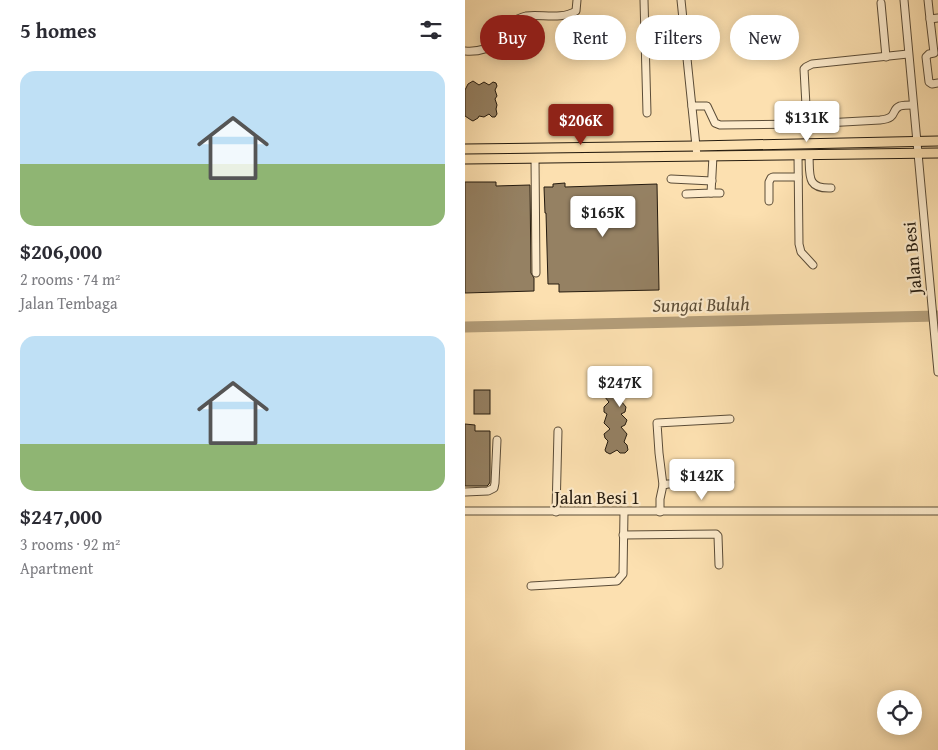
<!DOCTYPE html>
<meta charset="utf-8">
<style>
:root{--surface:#fff;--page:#f7f7f7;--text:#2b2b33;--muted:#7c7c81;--accent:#8f2418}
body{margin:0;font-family:"Gentium Book Plus",serif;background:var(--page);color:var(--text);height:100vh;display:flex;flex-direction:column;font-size:19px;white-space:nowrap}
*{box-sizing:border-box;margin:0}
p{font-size:16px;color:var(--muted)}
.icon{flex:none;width:28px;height:28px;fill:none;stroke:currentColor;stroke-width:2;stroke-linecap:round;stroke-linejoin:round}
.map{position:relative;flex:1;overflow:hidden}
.side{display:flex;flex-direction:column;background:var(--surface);width:465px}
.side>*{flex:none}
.hud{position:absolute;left:15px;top:15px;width:382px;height:45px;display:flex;gap:10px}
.fabs{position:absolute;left:412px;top:690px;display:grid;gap:10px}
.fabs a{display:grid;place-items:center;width:45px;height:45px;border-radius:50%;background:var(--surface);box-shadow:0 2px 12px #0003;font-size:25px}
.price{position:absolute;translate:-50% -42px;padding:0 11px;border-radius:5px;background:#fff;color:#222;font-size:16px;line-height:32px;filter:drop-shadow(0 1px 2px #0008)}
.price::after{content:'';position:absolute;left:50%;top:30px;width:15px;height:11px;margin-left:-8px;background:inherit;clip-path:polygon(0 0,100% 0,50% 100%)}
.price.active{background:var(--accent);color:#fff}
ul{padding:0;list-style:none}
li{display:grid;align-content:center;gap:10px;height:265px;padding:0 20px}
li span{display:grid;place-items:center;height:155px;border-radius:15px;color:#555}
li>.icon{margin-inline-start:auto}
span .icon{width:90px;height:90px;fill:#fffc;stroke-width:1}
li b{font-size:21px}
h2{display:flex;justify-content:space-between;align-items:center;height:60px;padding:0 20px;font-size:21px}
.tag{padding:0 18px;border-radius:22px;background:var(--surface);box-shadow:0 2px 12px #0003;font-size:18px;line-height:45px}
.tag.active{background:var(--accent);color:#fff}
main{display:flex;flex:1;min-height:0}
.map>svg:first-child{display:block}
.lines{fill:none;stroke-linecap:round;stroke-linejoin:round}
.river{stroke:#b39d79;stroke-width:11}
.building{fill:#958163;stroke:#251b0f}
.minor-casing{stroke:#5b4c37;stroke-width:9}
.major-casing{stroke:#251b0f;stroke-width:11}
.minor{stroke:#fdebcc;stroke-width:7}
.major{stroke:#fce0b0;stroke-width:9}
.labels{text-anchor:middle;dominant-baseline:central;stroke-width:4.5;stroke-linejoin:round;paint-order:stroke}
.street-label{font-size:18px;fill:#251b0f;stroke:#fdebcc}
.water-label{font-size:19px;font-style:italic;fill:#5e4f39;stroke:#fdebcc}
</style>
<main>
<section class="side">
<h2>5 homes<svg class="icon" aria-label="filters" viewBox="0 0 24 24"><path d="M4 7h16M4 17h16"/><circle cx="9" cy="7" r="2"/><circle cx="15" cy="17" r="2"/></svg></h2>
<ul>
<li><span style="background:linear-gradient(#bfe0f5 60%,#8fb573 0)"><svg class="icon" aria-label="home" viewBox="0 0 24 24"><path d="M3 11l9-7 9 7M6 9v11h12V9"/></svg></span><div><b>$206,000</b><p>2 rooms · 74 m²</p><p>Jalan Tembaga</p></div></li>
<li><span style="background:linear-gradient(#bfe0f5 70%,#8fb573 0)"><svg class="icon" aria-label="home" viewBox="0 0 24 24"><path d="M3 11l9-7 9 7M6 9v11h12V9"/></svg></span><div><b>$247,000</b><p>3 rooms · 92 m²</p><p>Apartment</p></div></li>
</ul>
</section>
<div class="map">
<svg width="473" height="750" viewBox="0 0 473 750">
<rect width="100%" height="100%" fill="#fce0b0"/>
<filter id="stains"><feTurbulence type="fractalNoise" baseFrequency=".004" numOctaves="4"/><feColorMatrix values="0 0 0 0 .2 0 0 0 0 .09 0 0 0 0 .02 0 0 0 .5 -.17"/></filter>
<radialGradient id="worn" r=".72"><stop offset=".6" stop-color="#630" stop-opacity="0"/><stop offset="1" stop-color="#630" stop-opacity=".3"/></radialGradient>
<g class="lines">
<polyline class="river" points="0,327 473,316"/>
</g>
<g class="building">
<polygon points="8,81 14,85 19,82 24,85 28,82 31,83 32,86 30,90 32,96 30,99 32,105 31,109 32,114 30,117 27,117 24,114 19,117 14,116 13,118 8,121 6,120 0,116 0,90 3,84"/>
<polygon points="0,182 31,182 31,186 65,185 66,273 69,278 69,291 0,293"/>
<polygon points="100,183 100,187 192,184 194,290 94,292 94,284 83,284 81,213 80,213 79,187 88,187 88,184"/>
<polygon points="143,376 149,380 156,376 161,379 168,376 174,379 181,376 185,378 186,380 183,387 185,389 186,393 183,396 180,396 177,393 171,396 164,391 160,398 156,401 161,407 160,412 156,414 162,420 160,425 156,427 162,434 159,442 162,445 163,450 160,453 155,453 152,450 145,454 141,452 140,450 143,441 140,438 139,434 145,429 139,423 142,414 139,412 139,407 144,402 139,396 142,387 139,384 138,380 141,377"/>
<rect x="9" y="390" width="16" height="24"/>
<polygon points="0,424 10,425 10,431 25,431 25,482 24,484 22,486 0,486"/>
</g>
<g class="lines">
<defs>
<g id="minor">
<polyline points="179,0 182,113"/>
<polyline points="216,0 232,156"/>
<polyline points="439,0 473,372"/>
<polyline points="463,0 465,19"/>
<polyline points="416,3 421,57"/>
<polyline points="473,18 465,19 469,53 464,54 461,57 464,82 467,84 473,83"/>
<path d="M 0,51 C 13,52 28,49 35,37 C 39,30 41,24 50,20 C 53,19 57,17 61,16 C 77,14 96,20 111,11 L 112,0"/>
<path d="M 227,106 L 242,106 L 250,123 L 255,125 L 342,124 L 415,120 C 434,118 425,110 435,106 C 439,105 444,105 448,105"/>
<polyline points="342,124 339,69 341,67 347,64 443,54"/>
<polyline points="333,155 334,244 336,252 348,265"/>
<path d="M 344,155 C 345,175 341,189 366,188"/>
<polyline points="70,158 71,273"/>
<polyline points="206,179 247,181"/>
<polyline points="246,193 255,193"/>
<polyline points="221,194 246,193 248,156"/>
<polyline points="304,201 304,182 306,178 308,177 333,177"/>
<polyline points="198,485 194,453 192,423 265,419"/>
<polyline points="0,492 23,491 29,488 30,483 32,440"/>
<polyline points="0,511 473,511"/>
<polyline points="91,512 93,431"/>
<polyline points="195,512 195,499 198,485 203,484 265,482"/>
<polyline points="158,535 251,534 253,536 254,565"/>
<polyline points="66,586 152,581 158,574 159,512"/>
</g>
<g id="major">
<polyline points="0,149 231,146 473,141"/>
<polyline points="0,159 473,153"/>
</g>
</defs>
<use href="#minor" class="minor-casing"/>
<use href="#major" class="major-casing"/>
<use href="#minor" class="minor"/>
<use href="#major" class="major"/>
</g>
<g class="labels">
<g class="street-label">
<text transform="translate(447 258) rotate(-95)">Jalan Besi</text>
<text x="132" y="497">Jalan Besi 1</text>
</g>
<g class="water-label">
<text transform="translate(236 304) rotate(-1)">Sungai Buluh</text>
</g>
</g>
<rect width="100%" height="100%" filter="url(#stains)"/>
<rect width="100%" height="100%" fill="url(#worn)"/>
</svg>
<div class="fabs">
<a><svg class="icon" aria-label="locate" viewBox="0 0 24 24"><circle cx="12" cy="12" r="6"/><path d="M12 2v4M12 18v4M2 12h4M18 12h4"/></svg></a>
</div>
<b class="price" style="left:342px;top:143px">$131K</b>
<b class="price active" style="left:116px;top:146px">$206K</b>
<b class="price" style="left:138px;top:238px">$165K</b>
<b class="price" style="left:155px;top:408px">$247K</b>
<b class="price" style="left:237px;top:501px">$142K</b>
<div class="hud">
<a class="tag active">Buy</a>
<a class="tag">Rent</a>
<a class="tag">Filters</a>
<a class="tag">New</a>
</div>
</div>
</main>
